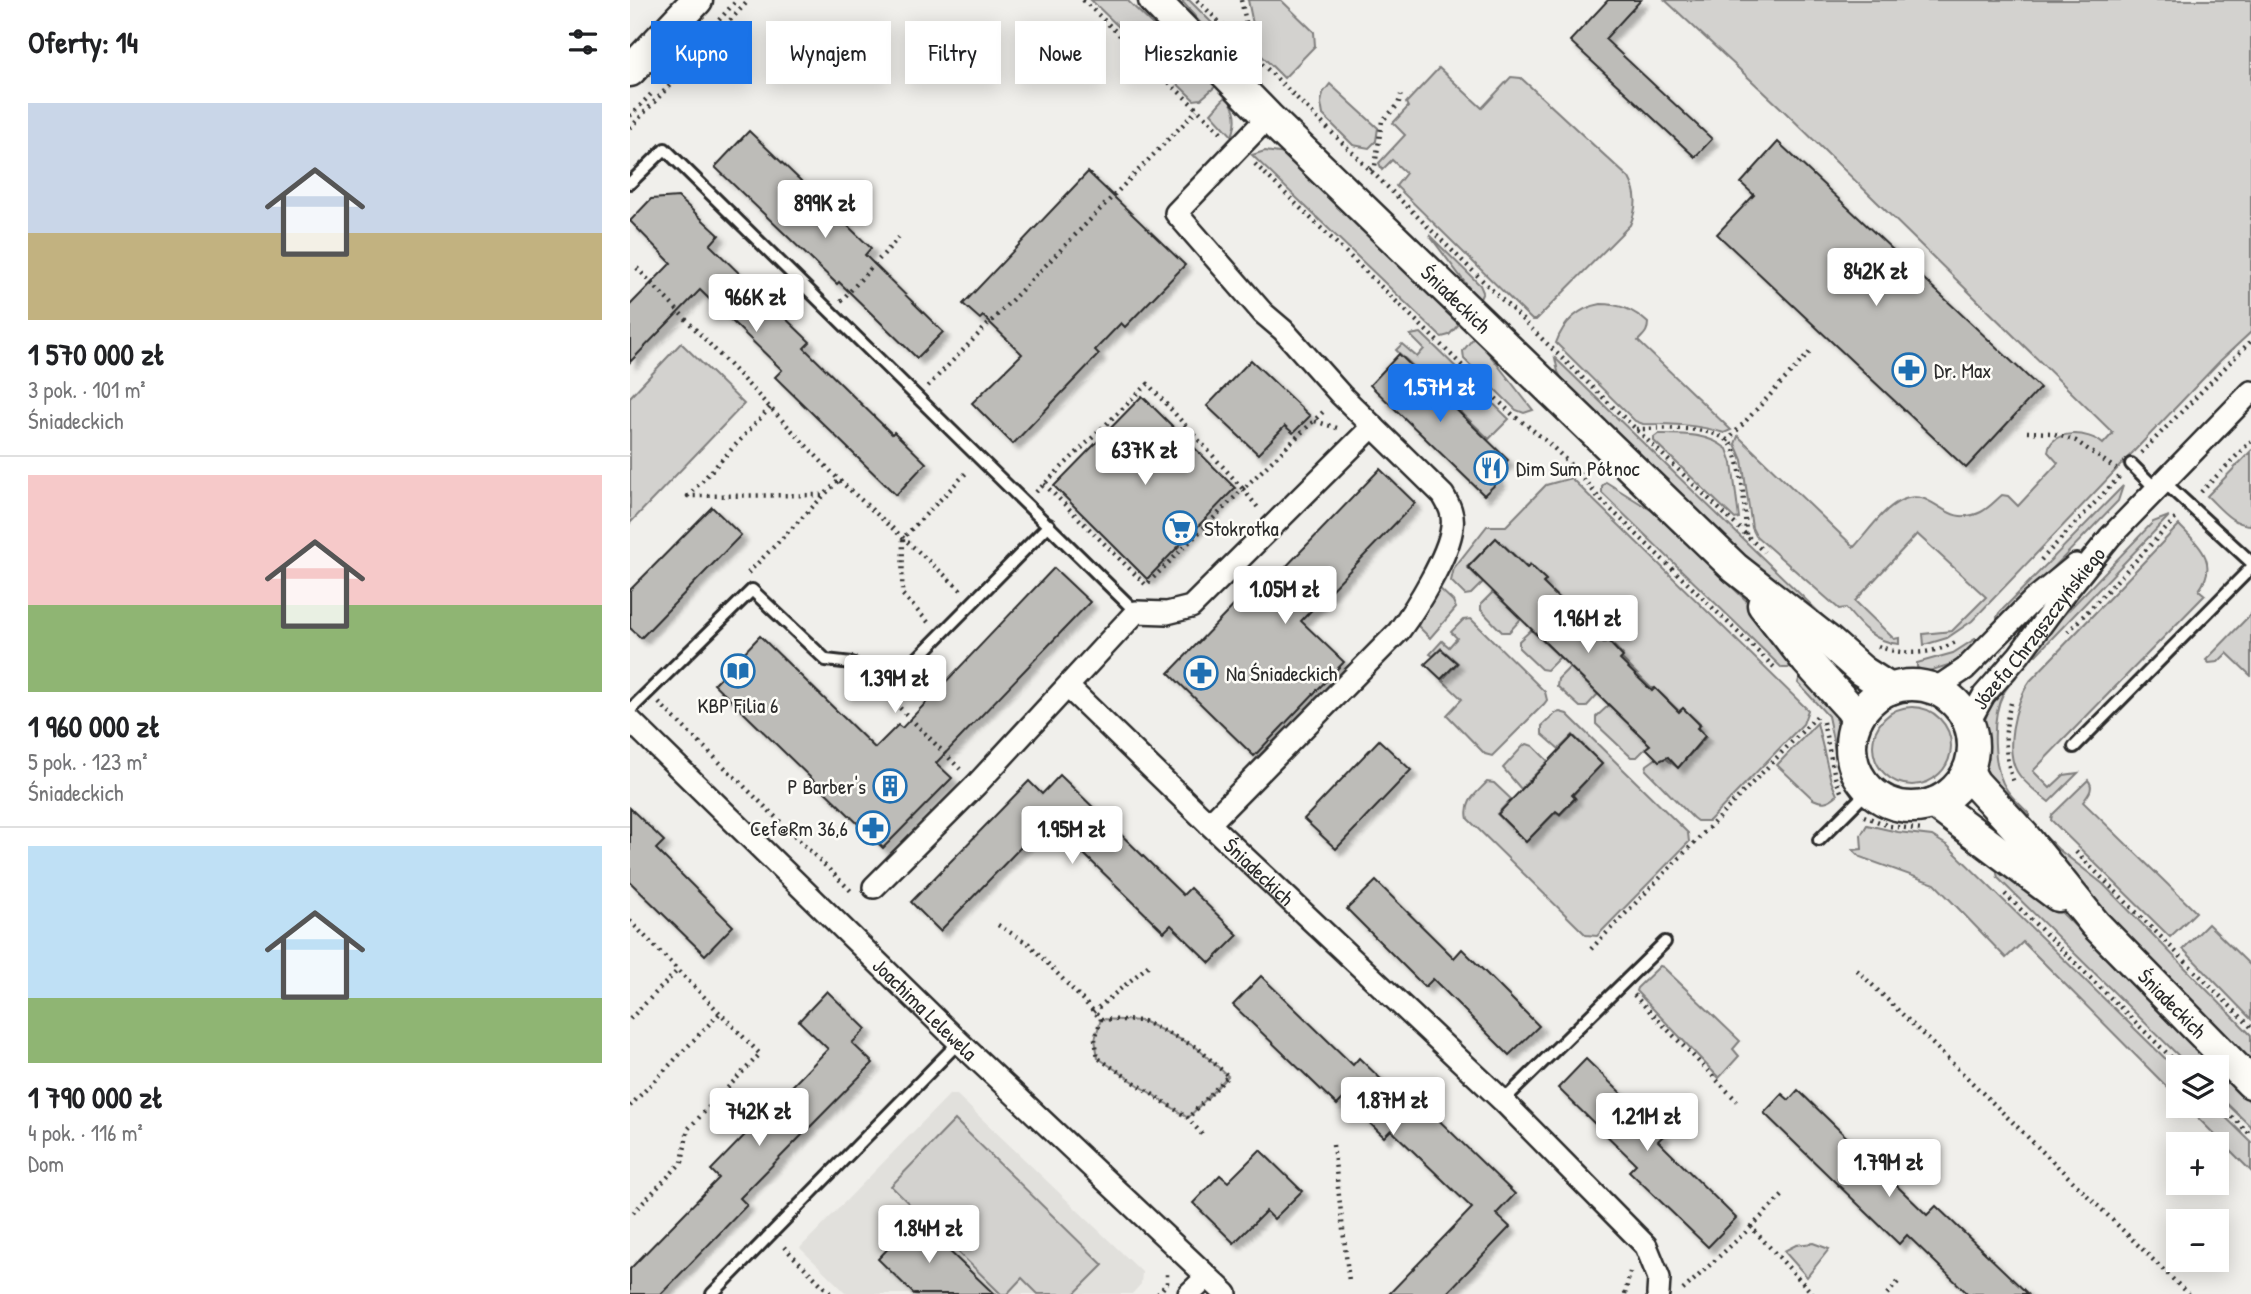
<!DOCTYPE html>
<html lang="pl">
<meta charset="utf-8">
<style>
:root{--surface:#fff;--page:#f2f2f2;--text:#202124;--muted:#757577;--line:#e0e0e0;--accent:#1a73e8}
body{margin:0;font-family:"Patrick Hand",sans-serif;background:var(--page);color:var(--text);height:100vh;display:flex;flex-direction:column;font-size:26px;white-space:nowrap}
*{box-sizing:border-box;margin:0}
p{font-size:23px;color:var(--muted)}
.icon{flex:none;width:38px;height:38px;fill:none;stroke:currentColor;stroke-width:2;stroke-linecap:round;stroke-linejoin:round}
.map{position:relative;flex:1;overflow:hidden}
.details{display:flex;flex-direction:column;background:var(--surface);width:630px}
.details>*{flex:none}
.hud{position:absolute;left:21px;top:21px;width:665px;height:63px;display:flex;gap:14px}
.tools{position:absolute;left:1536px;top:1055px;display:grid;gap:14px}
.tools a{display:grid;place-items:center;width:63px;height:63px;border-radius:0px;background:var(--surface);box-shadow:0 4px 18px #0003;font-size:35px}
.price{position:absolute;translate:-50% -60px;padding:0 16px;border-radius:7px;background:#fff;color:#222;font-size:23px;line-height:46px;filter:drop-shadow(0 2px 4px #0008)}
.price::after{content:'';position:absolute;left:50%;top:42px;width:21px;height:16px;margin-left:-10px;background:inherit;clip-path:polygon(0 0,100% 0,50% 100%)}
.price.active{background:var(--accent);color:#fff}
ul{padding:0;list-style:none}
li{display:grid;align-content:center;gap:14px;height:371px;padding:0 28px}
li+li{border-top:2px solid var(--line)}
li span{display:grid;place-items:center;height:217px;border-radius:0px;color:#555}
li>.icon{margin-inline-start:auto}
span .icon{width:126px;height:126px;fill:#fffc;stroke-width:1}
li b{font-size:30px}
h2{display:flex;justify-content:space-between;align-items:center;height:84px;padding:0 28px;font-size:30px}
.pill{padding:0 24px;border-radius:0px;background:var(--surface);box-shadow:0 4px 18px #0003;font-size:24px;line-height:63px}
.pill.active{background:var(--accent);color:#fff}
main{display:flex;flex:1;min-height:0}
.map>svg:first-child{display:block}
.built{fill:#e1e0dc}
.green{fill:#d3d2cf;stroke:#7f7e7d;stroke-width:2}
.building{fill:#bdbcb8;stroke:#2b2b2b;stroke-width:2;filter:url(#shadow)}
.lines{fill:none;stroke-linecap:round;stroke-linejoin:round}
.lane-casing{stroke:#2b2b2b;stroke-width:16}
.street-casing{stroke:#2b2b2b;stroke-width:26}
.secondary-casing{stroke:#2b2b2b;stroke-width:35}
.path{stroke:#2b2b2b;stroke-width:4.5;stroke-dasharray:2 5;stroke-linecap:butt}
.lane{stroke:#fdfcf7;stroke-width:10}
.street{stroke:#fdfcf7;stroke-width:21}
.secondary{stroke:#fdfcf7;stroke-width:30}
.labels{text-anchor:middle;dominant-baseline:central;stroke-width:5;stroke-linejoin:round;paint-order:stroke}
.street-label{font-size:21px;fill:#2b2b2b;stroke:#fdfcf7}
.poi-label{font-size:21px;fill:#2b2b2b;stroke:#fdfcf7;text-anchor:start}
</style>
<main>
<section class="details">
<h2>Oferty: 14<svg class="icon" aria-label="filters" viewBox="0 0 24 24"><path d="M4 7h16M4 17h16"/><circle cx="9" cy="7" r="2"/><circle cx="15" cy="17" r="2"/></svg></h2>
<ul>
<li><span style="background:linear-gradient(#c9d6e8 60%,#c2b280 0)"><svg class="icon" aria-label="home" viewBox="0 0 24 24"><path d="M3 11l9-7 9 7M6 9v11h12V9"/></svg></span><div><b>1 570 000 zł</b><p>3 pok. · 101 m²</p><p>Śniadeckich</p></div></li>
<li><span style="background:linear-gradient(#f6c9c9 60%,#8fb573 0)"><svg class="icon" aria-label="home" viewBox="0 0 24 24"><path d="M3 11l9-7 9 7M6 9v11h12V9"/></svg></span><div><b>1 960 000 zł</b><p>5 pok. · 123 m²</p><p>Śniadeckich</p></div></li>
<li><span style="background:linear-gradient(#bfe0f5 70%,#8fb573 0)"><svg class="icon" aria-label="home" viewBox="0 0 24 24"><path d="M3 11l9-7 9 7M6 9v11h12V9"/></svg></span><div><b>1 790 000 zł</b><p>4 pok. · 116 m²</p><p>Dom</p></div></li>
</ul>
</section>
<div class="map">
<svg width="1621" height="1294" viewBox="0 0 1621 1294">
<defs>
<filter id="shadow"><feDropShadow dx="6" dy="6" stdDeviation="2" flood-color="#0004"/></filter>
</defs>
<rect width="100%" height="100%" fill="#f0efeb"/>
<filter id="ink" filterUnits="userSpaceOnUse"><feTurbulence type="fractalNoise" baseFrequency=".0143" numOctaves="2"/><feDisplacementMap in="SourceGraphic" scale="14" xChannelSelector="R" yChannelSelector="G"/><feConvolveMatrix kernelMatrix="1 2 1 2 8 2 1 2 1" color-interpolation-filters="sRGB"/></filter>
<g filter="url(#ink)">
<polygon class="built" points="319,1095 327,1095 512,1272 511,1284 502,1294 217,1294 170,1248"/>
<g class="green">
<polygon points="461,0 497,0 586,86 571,99 564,100"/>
<polygon points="551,0 559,0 610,51 609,62 605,64"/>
<polygon points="618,0 651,0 684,32 685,46 654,78 629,53"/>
<path d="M 1035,0 L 1621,0 L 1621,332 L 1590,361 L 1342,621 L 1317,638 L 1294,645 L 1293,634 L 1322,631 L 1356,597 L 1287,534 L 1225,601 L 1264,639 L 1269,638 L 1269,644 C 1245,642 1231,627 1216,608 L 1209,609 L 1126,536 L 1122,528 L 1112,460 L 1105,444 L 1108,436 L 1224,547 C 1238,532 1252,510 1270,501 C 1304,484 1313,530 1351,512 C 1359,508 1365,501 1372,495 L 1378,496 L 1388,506 L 1428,463 L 1418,452 C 1421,428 1459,431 1473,444 L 1483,433 L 1152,109 Z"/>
<path d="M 809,68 L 852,108 L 881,77 L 891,78 L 999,178 C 1008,194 1007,208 1000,225 L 906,320 L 902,320 L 766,186 L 776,173 L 762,160 L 752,170 L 749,163 L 775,135 L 763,123 L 778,107 L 776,103 Z"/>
<polygon points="700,84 748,128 746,141 739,148 723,145 693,115 691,103 693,93"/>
<path d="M 596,96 C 607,109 608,121 602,136 L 581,113 Z"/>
<polygon points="635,151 656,154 830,323 819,335 812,337 809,335 622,155"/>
<polygon points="799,235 850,285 853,292 849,301"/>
<path d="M 971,304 C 990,304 1004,310 1018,323 C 1018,333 1013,335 1008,341 L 1101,430 L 1094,433 C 1067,424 1041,424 1013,424 L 1005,421 L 926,343 C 934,321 948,308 971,304 Z"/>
<polygon points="791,333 879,419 859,439 766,350 772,344 787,357 794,349 780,335"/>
<polygon points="845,336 848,340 903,410 894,413 886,410 834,359 833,351"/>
<polygon points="51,343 114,404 0,523 0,397"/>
<polygon points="925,358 1198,621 1199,625 1153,593 935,384 928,372"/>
<path d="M 1028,434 C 1052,434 1077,433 1097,449 L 1102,463 L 1109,518 L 1105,519 L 1024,441 L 1024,437 Z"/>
<path d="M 1621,451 L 1621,525 C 1602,525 1590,508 1577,496 Z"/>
<polygon points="941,478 1178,710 1173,724 1079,821 1067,821 1063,818 1016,770 1017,765 1031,755 1048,768 1076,737 1068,728 1071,725 1053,708 1049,711 1025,688 1021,688 991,658 993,655 978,640 974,642 914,584 916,580 900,564 897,567 866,538 837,567 853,582 841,594 835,595 821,581 824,568 857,526 876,526 916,485"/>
<polygon points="976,482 1024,512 1124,608 1166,662 1158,668 1152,668 972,493 972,486"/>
<polygon points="1493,486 1488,501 1369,624 1367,617 1369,613"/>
<polygon points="1539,516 1406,655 1401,654 1431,618 1523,522"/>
<path d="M 1549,525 C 1568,545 1590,561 1569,590 L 1575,595 L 1403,771 L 1420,788 L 1434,775 L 1448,773 L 1419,802 C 1409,794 1398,786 1390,776 C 1372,754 1385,702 1400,681 Z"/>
<polygon points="806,585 823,601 826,608 800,638 788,626"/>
<polygon points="863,592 891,619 879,632 872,632 851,610 851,604"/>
<polygon points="1621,614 1621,676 1597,653 1588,662 1579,663 1576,660"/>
<polygon points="841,619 915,692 917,700 914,704 862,756 855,754 817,715 832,699 812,680 828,663 811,648 803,656 800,654 812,641 819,647 827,638 821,632 833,620"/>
<polygon points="901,630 930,657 917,670 911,669 889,648 889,641"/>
<polygon points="1345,639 1351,639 1331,661 1293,673 1287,667 1287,663 1323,653"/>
<polygon points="940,667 968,694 956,707 950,707 927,686 928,679"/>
<polygon points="1177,671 1200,703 1206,717 1213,762 1220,784 1219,790 1211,779 1198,716 1168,683 1169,679"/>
<path d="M 1385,672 L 1386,677 C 1381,683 1376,688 1373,694 C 1361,717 1362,769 1377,790 C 1383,799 1392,806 1399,814 L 1399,819 L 1394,824 C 1384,811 1364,791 1358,777 C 1350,757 1351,721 1362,702 C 1368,692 1378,682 1385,672 Z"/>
<polygon points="979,705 1020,744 1007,757 1001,757 966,724 966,717"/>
<circle cx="1282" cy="746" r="39"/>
<path d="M 930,712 L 937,714 L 1058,833 L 1059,842 L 967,936 L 956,935 L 838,819 C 834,801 846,794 857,782 L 864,783 L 881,799 L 867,814 L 896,842 L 926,812 L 930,815 L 946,799 L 943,795 L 972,764 L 943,735 L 929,749 L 912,734 L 912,726 L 926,713 Z"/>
<path d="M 1187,723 L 1201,781 L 1207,795 C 1199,802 1193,804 1183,799 L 1147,765 Z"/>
<polygon points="897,744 903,746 918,761 891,789 873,768 894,745"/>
<path d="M 1458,780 C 1465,788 1458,795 1453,802 L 1566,912 L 1540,937 L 1421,820 L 1422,815 Z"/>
<polygon points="1237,825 1268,832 1302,836 1318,846 1549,1072 1549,1099 1393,942 1376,958 1305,884 1230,857 1223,850 1232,849 1231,835"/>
<polygon points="1408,833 1412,833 1428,849 1473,884 1621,1035 1621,1060 1612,1054 1474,914"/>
<polygon points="1373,867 1427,908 1586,1067 1560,1067 1368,878 1367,873"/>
<polygon points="1578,924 1621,966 1621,1019 1553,949"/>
<polygon points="1030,966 1033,967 1110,1041 1103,1049 1109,1056 1089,1078 1006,991 1007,988"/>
<polygon points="471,1019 513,1021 566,1047 598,1076 558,1118 468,1058 465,1039"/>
<polygon points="1587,1069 1621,1103 1621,1127 1587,1094"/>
<polygon points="1556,1106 1584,1106 1621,1142 1621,1171"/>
<polygon points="325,1120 473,1265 444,1294 408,1294 392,1278 377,1294 371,1294 261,1186"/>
<polygon points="1183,1243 1199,1249 1177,1277 1154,1251 1166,1245"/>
</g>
<g class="building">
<polygon points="978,0 1011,0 975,39 1082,139 1065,157 940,41"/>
<polygon points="119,131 241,248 235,255 313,332 287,358 209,282 207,284 85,167"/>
<polygon points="1148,142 1410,388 1336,468 1087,234 1124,195 1111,183"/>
<polygon points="458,172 555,265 495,327 491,323 465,350 469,354 383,444 342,403 392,354 353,316 350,319 333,304"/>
<polygon points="48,197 89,235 80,245 180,342 174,348 262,434 264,432 296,463 266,495 145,377 152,370 70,290 0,362 0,305 41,263 0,221 21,199"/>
<polygon points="769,354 878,460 864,474 870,480 854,495 740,385"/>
<polygon points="621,360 680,416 663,433 655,426 628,454 577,406"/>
<polygon points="512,396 605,488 517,579 424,486"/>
<polygon points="750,469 785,503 671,621 714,662 624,756 539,673 614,595 622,602"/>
<polygon points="82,507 111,535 11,638 0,628 0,590"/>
<polygon points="866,538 897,568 900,565 916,580 913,583 974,643 977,640 993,657 990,660 1022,691 1025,688 1049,712 1053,708 1070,725 1067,728 1075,736 1048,768 1038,757 1029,761 1016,748 1020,745 838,567"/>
<polygon points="424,568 460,602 306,763 322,778 253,848 84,684 130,636 245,748 268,725 272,728"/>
<polygon points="811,649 827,663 811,679 795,664"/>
<polygon points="943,736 972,764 942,795 945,798 930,814 926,811 896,842 868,814"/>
<polygon points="749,740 781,770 706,849 674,819"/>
<polygon points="430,775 553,895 560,888 608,935 580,963 541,925 534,932 418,819 310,931 281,902 399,781 412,794"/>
<polygon points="0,808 34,841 26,849 103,926 75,955 0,882"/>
<polygon points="746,881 824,958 832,949 909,1026 879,1055 803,979 795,987 717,909"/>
<polygon points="631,976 723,1065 729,1058 781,1108 789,1101 885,1194 866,1214 880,1227 816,1294 759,1294 842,1208 761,1130 754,1137 714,1098 707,1105 603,1005"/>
<polygon points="197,991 236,1029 222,1043 243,1063 110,1198 117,1205 31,1294 0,1294 0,1269 89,1178 81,1170 198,1049 169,1021"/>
<polygon points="956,1059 1034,1135 1028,1141 1106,1218 1078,1247 999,1171 1006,1164 928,1088"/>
<polygon points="1168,1090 1297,1215 1306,1206 1398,1294 1338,1294 1277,1235 1269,1244 1134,1113 1152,1094 1159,1100"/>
<polygon points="630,1150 672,1191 644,1219 636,1211 604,1243 563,1203 590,1175 598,1182"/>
<polygon points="286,1219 364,1294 284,1294 248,1259"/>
</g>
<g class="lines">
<defs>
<g id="lane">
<polyline points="0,183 35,149 506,612"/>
<polyline points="1501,464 1526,489"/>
<polyline points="1533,481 1621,562"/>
<polyline points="0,710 122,590 196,660 222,663 254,692 419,525"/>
<polyline points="1444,747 1621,568"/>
<polyline points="1189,840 1239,790"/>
<polyline points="873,1101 1035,942"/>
<polyline points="82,1294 329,1042"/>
</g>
<g id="street">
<path id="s1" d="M 638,117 L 546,213 L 633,313 L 653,330 L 711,395 L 813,495 C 819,505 824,514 822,527 C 819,555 786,608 769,631 L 579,824 L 873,1101 L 1016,1246 L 1029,1278 L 1028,1294"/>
<polyline points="438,687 579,824"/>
<polyline points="1305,689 1335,669 1402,601 1446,565"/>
<path id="s2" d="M 0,720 L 329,1042 L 596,1294"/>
<path id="s3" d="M 1339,722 L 1354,695 L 1389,655 L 1431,598 L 1480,537 L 1621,392"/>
<polyline points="244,887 346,785 506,612 537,613 561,607 743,426"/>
<polyline points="559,1294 577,1277"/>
</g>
<g id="secondary">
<path id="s4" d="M 524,0 L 638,117 L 1105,568 L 1197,640 L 1232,671 L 1260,689"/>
<polyline points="0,71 67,0"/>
<polyline points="1133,605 1177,661 1220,708 1227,719"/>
<circle cx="1282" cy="746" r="61"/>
<path id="s5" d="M 1338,771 L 1345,783 L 1393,835 L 1465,924 L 1621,1083"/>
<polyline points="1304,803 1428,896"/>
</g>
</defs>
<use href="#lane" class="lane-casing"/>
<use href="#street" class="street-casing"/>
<use href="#secondary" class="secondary-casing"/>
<g class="path">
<polyline points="453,0 593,134"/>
<polyline points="567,0 909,336 1134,552"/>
<polyline points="611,0 624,56"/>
<polyline points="89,20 107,0"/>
<polyline points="0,116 24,91"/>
<polyline points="0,128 119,0"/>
<path d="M 625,164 L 884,416 C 917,439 943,465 968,497 L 1146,669"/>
<polyline points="740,170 745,166 752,121 768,105 771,95"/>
<polyline points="7,268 209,480 331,590"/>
<polyline points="211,301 272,234"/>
<polyline points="298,386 567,110"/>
<polyline points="140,408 58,496 194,495"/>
<polyline points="685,421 710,429"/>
<path d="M 1006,429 C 1031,429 1076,425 1097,440 C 1113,452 1115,515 1116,535"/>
<polyline points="1397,432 1422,433 1446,441 1486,469"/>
<polyline points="1097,441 1182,350"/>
<polyline points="1511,453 1621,341"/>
<polyline points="414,484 516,585 613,489 629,509"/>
<polyline points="406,492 518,384 613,489 695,410"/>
<polyline points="1571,492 1621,441"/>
<polyline points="1411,560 1489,477"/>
<polyline points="118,573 209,480"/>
<polyline points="298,622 272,594 273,538 338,471"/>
<polyline points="1438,632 1548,516"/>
<path d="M 1248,646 C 1272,656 1304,655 1327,641"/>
<polyline points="29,703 221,891"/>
<polyline points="265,703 330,769"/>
<path d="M 1381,703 C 1373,730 1374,757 1384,783"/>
<polyline points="1193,722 1205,777 1212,794"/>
<polyline points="1234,816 1259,826 1293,830"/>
<polyline points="1446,852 1621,1027"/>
<polyline points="1375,894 1552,1068"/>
<polyline points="0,921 130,1054 58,1129 52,1162 0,1216"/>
<polyline points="368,925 399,944 471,1019 465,1039 468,1058 558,1118 575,1138"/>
<polyline points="961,949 1189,714"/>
<polyline points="1227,970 1558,1294"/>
<polyline points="1004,995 1107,1101"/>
<polyline points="463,1012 519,965"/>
<polyline points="0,1019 48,970"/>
<polyline points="471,1019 513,1021 568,1048 598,1076 558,1118"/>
<polyline points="1587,1102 1621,1135"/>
<polyline points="0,1106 90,1013"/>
<polyline points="703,1145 719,1281"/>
<polyline points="1121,1227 1154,1194"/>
<polyline points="154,1247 201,1294"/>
<polyline points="1053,1290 1121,1227 1183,1294"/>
<polyline points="528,1294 537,1283 537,1270"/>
<polyline points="995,1294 1000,1272"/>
<polyline points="1257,1294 1271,1279"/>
</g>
<use href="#lane" class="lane"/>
<use href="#street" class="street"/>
<use href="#secondary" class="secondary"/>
</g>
</g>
<defs>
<symbol id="pharmacy-ring" viewBox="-11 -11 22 22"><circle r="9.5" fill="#fdfcf7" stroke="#1f6fb2" stroke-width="1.5"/><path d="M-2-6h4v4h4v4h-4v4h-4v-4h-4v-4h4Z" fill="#1f6fb2"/></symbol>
<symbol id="restaurant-ring" viewBox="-11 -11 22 22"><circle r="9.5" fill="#fdfcf7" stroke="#1f6fb2" stroke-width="1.5"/><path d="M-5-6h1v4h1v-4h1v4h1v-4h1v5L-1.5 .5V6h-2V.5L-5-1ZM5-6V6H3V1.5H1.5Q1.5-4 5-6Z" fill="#1f6fb2"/></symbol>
<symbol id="supermarket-ring" viewBox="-11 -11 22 22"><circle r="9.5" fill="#fdfcf7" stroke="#1f6fb2" stroke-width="1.5"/><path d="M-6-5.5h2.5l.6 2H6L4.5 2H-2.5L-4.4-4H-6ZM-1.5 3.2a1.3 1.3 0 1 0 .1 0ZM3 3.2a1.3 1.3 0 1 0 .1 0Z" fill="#1f6fb2"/></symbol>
<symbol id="library-ring" viewBox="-11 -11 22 22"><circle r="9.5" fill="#fdfcf7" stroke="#1f6fb2" stroke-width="1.5"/><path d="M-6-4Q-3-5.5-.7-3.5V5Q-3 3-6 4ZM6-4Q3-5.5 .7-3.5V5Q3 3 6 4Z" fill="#1f6fb2"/></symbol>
<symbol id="building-ring" viewBox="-11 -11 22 22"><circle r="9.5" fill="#fdfcf7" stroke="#1f6fb2" stroke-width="1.5"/><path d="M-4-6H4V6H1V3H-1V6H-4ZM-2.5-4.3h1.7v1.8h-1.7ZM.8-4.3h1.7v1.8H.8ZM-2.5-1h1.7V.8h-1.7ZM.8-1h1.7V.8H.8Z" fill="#1f6fb2"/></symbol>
</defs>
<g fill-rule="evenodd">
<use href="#pharmacy-ring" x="1260" y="351" width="38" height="38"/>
<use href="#restaurant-ring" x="842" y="449" width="38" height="38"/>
<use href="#supermarket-ring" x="531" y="509" width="38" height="38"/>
<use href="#library-ring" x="89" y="652" width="38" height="38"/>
<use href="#pharmacy-ring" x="552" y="654" width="38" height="38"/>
<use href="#building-ring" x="241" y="767" width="38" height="38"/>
<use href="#pharmacy-ring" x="224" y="809" width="38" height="38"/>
</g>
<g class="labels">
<g class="street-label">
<text stroke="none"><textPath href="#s4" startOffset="425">Śniadeckich</textPath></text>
<text stroke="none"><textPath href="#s3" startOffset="117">Józefa Chrząszczyńskiego</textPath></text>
<text stroke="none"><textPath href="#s1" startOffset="1013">Śniadeckich</textPath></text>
<text stroke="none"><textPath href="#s5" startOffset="310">Śniadeckich</textPath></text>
<text stroke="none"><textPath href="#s2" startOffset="413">Joachima Lelewela</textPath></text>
</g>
<g class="poi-label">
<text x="1304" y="370">Dr. Max</text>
<text x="886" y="468">Dim Sum Północ</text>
<text x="574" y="528">Stokrotka</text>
<text x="596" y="673">Na Śniadeckich</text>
<text x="108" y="705" text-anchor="middle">KBP Filia 6</text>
<text x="236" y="786" text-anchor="end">P Barber's</text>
<text x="218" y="828" text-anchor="end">Cef@Rm 36,6</text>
</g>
</g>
</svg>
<div class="tools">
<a><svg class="icon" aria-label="layers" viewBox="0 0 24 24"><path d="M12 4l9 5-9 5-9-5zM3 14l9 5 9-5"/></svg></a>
<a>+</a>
<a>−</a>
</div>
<b class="price" style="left:195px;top:240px">899K zł</b>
<b class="price" style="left:1246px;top:308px">842K zł</b>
<b class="price" style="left:126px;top:334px">966K zł</b>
<b class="price active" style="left:810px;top:424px">1.57M zł</b>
<b class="price" style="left:515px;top:487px">637K zł</b>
<b class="price" style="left:655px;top:626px">1.05M zł</b>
<b class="price" style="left:958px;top:655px">1.96M zł</b>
<b class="price" style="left:265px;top:715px">1.39M zł</b>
<b class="price" style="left:442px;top:866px">1.95M zł</b>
<b class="price" style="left:763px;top:1137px">1.87M zł</b>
<b class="price" style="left:129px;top:1148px">742K zł</b>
<b class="price" style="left:1017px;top:1153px">1.21M zł</b>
<b class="price" style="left:1259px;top:1199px">1.79M zł</b>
<b class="price" style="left:299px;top:1265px">1.84M zł</b>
<div class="hud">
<a class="pill active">Kupno</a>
<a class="pill">Wynajem</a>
<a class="pill">Filtry</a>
<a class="pill">Nowe</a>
<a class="pill">Mieszkanie</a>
</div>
</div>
</main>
